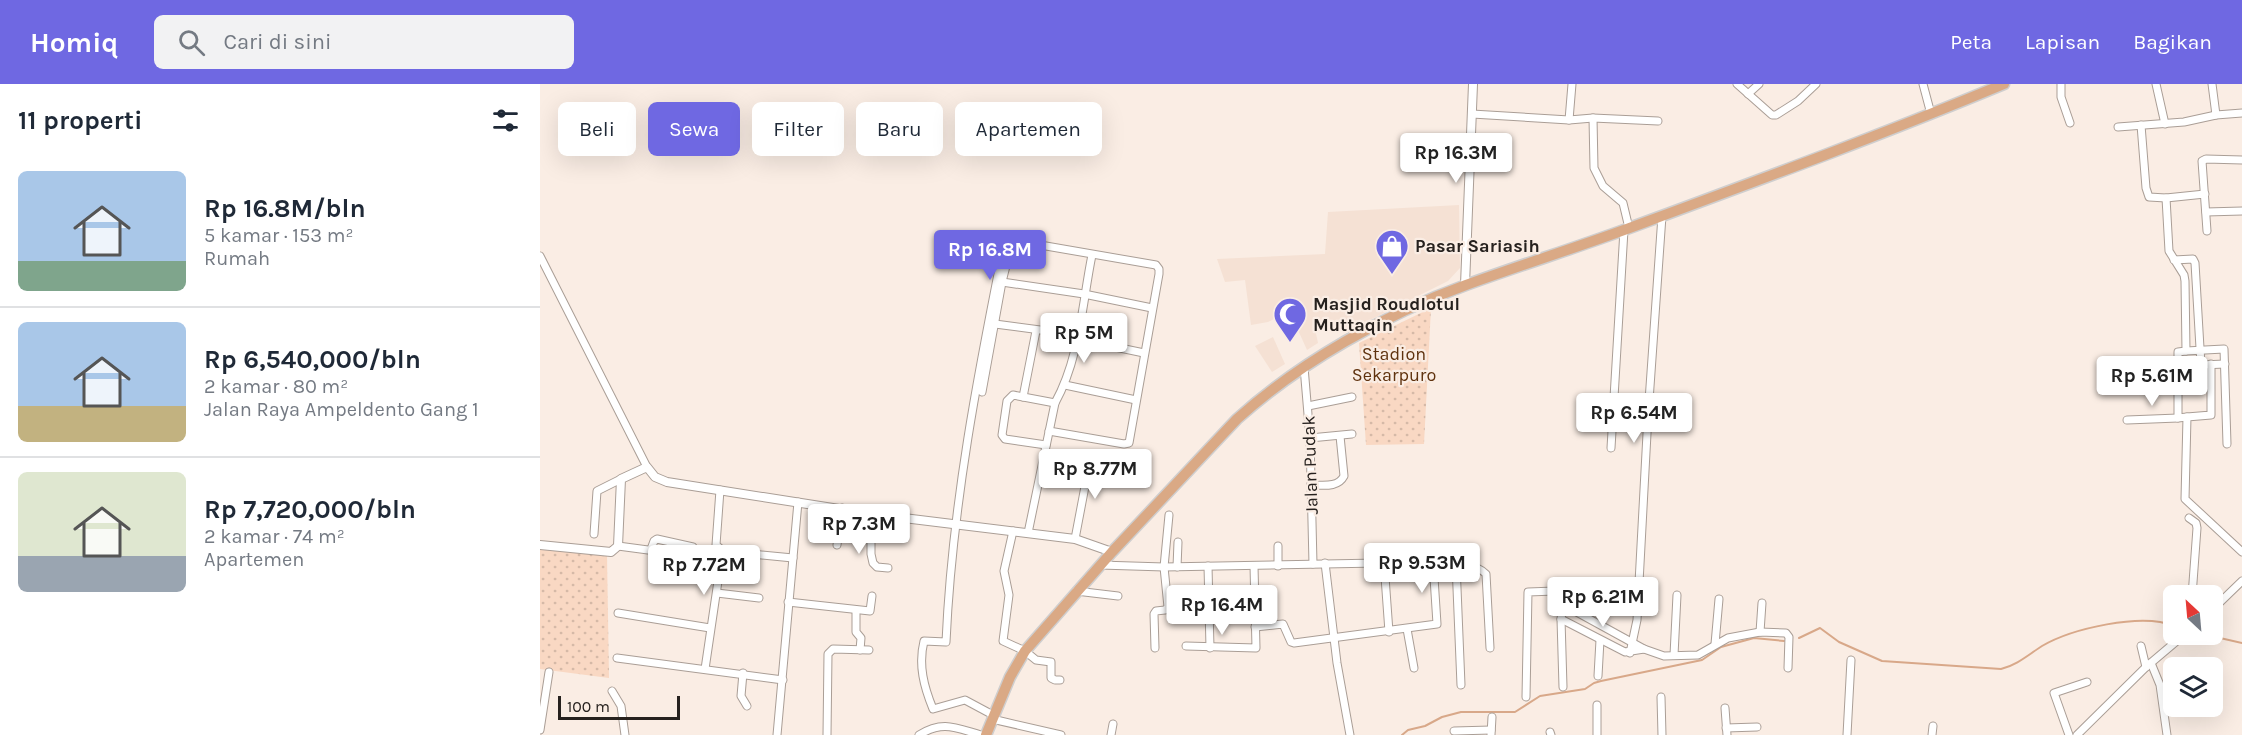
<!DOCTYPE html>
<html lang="id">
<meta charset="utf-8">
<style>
:root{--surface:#fff;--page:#f2f2f3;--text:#1f2937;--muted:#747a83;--line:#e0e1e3;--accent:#6f68e2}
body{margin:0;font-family:Karla,sans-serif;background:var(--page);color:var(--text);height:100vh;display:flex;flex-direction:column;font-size:22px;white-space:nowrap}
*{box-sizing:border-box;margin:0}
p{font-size:20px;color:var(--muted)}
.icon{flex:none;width:33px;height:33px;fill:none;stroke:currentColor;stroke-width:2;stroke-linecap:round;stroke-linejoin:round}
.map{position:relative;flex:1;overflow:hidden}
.side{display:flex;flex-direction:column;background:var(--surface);width:540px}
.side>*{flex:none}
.hud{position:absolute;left:18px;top:18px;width:570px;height:54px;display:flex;gap:12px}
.needle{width:39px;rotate:334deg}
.tools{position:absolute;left:1623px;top:501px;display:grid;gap:12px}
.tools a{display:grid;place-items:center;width:60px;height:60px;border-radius:9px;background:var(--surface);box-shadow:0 6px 24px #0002;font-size:30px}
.scale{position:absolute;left:18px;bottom:15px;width:122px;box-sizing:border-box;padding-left:6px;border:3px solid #26211e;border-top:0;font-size:16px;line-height:21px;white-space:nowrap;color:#26211e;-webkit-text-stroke:4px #faede4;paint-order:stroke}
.price{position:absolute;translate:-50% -51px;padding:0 14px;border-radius:6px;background:#fff;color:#222;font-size:20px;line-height:39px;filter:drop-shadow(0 2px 3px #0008)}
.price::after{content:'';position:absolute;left:50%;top:36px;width:18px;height:14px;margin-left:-9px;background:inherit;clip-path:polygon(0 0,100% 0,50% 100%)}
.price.selected{background:var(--accent);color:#fff}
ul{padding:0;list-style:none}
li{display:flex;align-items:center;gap:18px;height:150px;padding:0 18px}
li+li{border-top:2px solid var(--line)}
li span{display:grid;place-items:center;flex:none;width:168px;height:120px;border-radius:9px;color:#555}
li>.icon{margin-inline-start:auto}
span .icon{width:72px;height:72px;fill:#fffc;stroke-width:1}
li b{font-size:26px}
h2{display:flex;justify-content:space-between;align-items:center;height:72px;padding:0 18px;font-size:26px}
.pill{padding:0 21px;border-radius:9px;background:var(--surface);box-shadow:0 6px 24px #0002;font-size:21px;line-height:54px}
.pill.selected{background:var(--accent);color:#fff}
header{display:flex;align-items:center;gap:36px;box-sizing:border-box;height:84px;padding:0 30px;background:var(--accent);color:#fff}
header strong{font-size:28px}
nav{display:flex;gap:33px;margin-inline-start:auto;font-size:21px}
.search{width:420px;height:54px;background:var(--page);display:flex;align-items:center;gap:15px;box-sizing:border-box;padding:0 21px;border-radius:9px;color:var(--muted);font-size:22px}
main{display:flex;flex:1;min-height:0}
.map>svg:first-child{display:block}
.built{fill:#f5e1d4}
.park{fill:url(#park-dots)}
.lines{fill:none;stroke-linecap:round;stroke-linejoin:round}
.stream{stroke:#d8a889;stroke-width:2}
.minor-casing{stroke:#aa9e96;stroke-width:9}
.tertiary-casing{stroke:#aa9e96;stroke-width:10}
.primary-casing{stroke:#cfcece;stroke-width:13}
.minor{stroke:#fff;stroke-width:7}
.tertiary{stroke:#fff;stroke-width:8}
.primary{stroke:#daa985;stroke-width:10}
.labels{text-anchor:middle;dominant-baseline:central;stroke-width:4.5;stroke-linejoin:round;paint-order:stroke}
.poi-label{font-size:18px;font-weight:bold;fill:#26211e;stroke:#faede4;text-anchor:start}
.park-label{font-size:18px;fill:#5f320e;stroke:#faede4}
.street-label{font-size:18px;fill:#26211e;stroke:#faede4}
</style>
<header>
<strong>Homiq</strong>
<div class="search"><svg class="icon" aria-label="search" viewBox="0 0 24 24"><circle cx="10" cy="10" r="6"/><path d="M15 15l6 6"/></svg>Cari di sini</div>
<nav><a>Peta</a><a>Lapisan</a><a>Bagikan</a></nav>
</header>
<main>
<section class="side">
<h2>11 properti<svg class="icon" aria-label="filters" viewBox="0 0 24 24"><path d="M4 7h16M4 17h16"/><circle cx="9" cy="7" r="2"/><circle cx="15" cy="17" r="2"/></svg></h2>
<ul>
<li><span style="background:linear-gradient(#a9c7e8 75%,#7fa58c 0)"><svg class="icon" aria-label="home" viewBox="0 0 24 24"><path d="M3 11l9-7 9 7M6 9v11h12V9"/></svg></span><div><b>Rp 16.8M/bln</b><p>5 kamar · 153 m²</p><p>Rumah</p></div></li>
<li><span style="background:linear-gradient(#a9c7e8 70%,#c2b280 0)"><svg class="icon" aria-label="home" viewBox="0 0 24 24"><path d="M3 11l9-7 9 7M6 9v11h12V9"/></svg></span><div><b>Rp 6,540,000/bln</b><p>2 kamar · 80 m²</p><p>Jalan Raya Ampeldento Gang 1</p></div></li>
<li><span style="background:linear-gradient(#dfe7d0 70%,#9aa5b1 0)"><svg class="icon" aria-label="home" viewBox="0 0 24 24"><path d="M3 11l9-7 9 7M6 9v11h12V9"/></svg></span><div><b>Rp 7,720,000/bln</b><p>2 kamar · 74 m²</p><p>Apartemen</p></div></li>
</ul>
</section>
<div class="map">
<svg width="1702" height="651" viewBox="0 0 1702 651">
<defs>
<pattern id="park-dots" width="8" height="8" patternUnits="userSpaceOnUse" patternTransform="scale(1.5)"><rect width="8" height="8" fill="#f9d8c3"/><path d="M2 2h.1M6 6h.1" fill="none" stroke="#d5b9a7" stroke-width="1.8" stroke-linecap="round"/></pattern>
</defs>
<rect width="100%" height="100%" fill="#faede4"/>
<g class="built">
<polygon points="919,121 920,184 908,197 806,248 801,235 775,245 778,259 767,266 758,246 738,233 728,238 711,241 705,196 685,198 677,175 785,170 788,128"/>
<polygon points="733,253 745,280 732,288 715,262"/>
</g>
<g class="park">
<polygon points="891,224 884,360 826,361 819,259"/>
<polygon points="0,465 67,471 69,594 0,585"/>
</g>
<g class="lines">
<g class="stream">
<polyline points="1650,550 1667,551 1702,559"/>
<path d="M 1259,554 L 1280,544 L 1299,558 L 1342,577 L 1461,585 C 1477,581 1488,571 1502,562 C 1531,545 1602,528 1634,542"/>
<polyline points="862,651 868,646 885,642 902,633 921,628 975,628 1000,612 1045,605 1054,599 1061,597 1162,576 1181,563 1214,554 1244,557"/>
</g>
<defs>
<g id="minor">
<polyline points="1197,0 1232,31 1236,31 1258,17 1276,0"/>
<polyline points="1383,0 1391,30"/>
<polyline points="1521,0 1521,13 1530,39"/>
<polyline points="1616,0 1625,40"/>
<polyline points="1672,0 1676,31"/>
<polyline points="1208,10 1219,0"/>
<polyline points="932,30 1029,36 1053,34 1118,37"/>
<polyline points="1053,34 1054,84 1063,102 1083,119 1089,144"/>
<polyline points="1029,36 1032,0"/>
<polyline points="1601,41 1606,104 1609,113 1626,114 1665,110"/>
<polyline points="1578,43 1644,38 1676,31 1702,29"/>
<polyline points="1626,114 1629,167 1644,191 1645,197 1646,267 1638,268 1638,282"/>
<polyline points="1666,128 1702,127"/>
<polyline points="1667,147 1662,77 1666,75 1702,76"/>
<polyline points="0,172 107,383"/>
<polyline points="1634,176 1653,175 1655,179 1661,281"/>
<polyline points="462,198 544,210 612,224"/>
<polyline points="455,240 538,251"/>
<polyline points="537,255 604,269"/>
<polyline points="1646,267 1684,265 1687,360"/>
<polyline points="1671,280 1671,331 1647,333 1645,415 1702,468"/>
<polyline points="764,283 770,354 773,480"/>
<polyline points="525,301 596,316"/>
<polyline points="442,308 462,198 472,158 477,157 616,181 619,185 619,190 589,359 584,360 509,347"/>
<polyline points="483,313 496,247"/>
<polyline points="768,322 812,313"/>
<polyline points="1647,333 1638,334 1638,282 1685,280"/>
<polyline points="1587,336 1638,334"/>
<polyline points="770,354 812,350"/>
<polyline points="506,361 465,355 462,351 467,317 473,311 515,319"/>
<polyline points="1071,364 1084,146"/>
<path d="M 771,401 C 783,401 798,404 804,392 L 800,352"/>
<polyline points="180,406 176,461 184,468"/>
<polyline points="331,430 331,470 333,479 337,483 348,484"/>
<polyline points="1649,434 1656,439 1657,444 1652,512"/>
<polyline points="473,447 464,487 469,511 463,557 485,567 496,576 511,578 511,594 515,596 520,596"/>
<path d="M 488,449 L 515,319 C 540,274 542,220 552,171"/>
<polyline points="54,450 57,407 81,395"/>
<polyline points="535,455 551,371"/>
<polyline points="297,461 302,424"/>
<polyline points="78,462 108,466 111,465 114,457 117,455 153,463 159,474 181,475"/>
<polyline points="785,479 797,579 810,651"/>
<polyline points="844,479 849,548"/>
<polyline points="916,480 921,601"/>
<path d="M 560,481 L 624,483 L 893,478 C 909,479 935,478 946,490 L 950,564"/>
<polyline points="668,482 670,564"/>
<polyline points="738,482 738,462"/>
<polyline points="637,483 638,458"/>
<polyline points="536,507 578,512"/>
<polyline points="177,509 219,514"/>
<polyline points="248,518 330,527 332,512"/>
<polyline points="1022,520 1104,565 1124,572 1158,571 1188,554 1220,548 1246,549 1249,553 1248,584"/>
<polyline points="316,526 316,548 321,554 320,566"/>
<polyline points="1672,526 1702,497"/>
<polyline points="78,529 170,544"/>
<polyline points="1021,535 1085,568 1104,565"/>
<polyline points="715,543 743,540 751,558 754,559 897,540 893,478"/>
<polyline points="867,545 874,584"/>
<polyline points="1220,548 1222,519"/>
<polyline points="1175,560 1179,515"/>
<polyline points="646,562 716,564 714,482"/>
<polyline points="1601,562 1606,583"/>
<polyline points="615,564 614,530 616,527 625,526 628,523 624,483 629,431"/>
<polyline points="1090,569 1097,536 1108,331 1122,132"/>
<polyline points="1134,571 1137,511"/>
<polyline points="77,574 243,596"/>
<polyline points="1611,579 1620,601 1627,651"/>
<polyline points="165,585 182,470 192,468 253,474"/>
<polyline points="203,589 201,612 207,622"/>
<polyline points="1058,592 1060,556"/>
<polyline points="72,607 81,622 85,651"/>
<polyline points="986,613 988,508 1015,507 1024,512 1021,535 1023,603"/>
<polyline points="1121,613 1122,651"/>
<polyline points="1185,624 1187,651"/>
<path d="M 453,631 L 425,616 L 393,625 C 384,603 378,581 384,557 L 406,558 C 412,422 438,289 465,155"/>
<polyline points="452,635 521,651"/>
<polyline points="1186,644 1217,643"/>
<polyline points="0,646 9,588"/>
<polyline points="914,647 951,646"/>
<polyline points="1010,648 1011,651"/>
<polyline points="237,651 258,418"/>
<polyline points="287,651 288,570 293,565 329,566"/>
<path d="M 379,651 C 403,636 416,644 441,651"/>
<polyline points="571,651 573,640"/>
<polyline points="951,651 952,633"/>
<polyline points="1057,651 1057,621"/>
<polyline points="1307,651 1311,576"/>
<polyline points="1392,651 1393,642"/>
<polyline points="1529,651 1514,609 1547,598"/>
<polyline points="1537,651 1606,583 1645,550"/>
</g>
<g id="tertiary">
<polyline points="925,201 933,0"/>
<polyline points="0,461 71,468 78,462 81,395 107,383 115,393 127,398 331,430 535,455 572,468"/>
</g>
<path id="primary" d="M 446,651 L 470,593 L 485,567 L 572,468 L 697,335 C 760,278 846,230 926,201 C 978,182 1032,165 1084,146 C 1211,99 1339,52 1464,0"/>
</defs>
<use href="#minor" class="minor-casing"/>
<use href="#tertiary" class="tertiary-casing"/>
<use href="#primary" class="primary-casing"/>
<use href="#minor" class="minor"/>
<use href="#tertiary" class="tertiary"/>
<use href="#primary" class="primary"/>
</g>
<defs>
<symbol id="shop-pin" viewBox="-11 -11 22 30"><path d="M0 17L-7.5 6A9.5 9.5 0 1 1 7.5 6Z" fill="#6f68e2" stroke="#faede4"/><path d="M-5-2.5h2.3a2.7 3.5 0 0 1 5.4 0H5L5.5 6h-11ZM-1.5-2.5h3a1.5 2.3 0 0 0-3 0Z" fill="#fff"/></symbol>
<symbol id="mosque-pin" viewBox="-11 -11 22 30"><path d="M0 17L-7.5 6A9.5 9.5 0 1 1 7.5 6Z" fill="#6f68e2" stroke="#faede4"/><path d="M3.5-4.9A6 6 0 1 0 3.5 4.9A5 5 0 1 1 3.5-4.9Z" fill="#fff"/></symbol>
</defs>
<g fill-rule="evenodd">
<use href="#shop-pin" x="833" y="143" width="38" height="52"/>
<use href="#mosque-pin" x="731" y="211" width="38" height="52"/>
</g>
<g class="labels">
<g class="poi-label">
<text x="875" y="162">Pasar Sariasih</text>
<text x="773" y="220">Masjid Roudlotul<tspan x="773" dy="21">Muttaqin</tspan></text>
</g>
<g class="park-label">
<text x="854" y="270">Stadion<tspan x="854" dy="21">Sekarpuro</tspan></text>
</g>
<g class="street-label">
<text transform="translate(770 381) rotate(-92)">Jalan Pudak</text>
</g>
</g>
</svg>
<div class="tools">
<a><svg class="needle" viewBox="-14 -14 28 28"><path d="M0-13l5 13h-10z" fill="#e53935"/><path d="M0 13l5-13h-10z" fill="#747a83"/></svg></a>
<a><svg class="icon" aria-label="layers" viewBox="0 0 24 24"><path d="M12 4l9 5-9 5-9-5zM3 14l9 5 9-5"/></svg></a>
</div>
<div class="scale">100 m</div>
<b class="price" style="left:916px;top:100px">Rp 16.3M</b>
<b class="price selected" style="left:450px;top:197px">Rp 16.8M</b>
<b class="price" style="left:544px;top:280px">Rp 5M</b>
<b class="price" style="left:1612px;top:323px">Rp 5.61M</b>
<b class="price" style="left:1094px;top:360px">Rp 6.54M</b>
<b class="price" style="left:555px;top:416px">Rp 8.77M</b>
<b class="price" style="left:319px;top:471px">Rp 7.3M</b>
<b class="price" style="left:882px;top:510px">Rp 9.53M</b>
<b class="price" style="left:164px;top:512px">Rp 7.72M</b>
<b class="price" style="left:1063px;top:544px">Rp 6.21M</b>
<b class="price" style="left:682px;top:552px">Rp 16.4M</b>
<div class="hud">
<a class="pill">Beli</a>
<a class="pill selected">Sewa</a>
<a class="pill">Filter</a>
<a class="pill">Baru</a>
<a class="pill">Apartemen</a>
</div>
</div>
</main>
